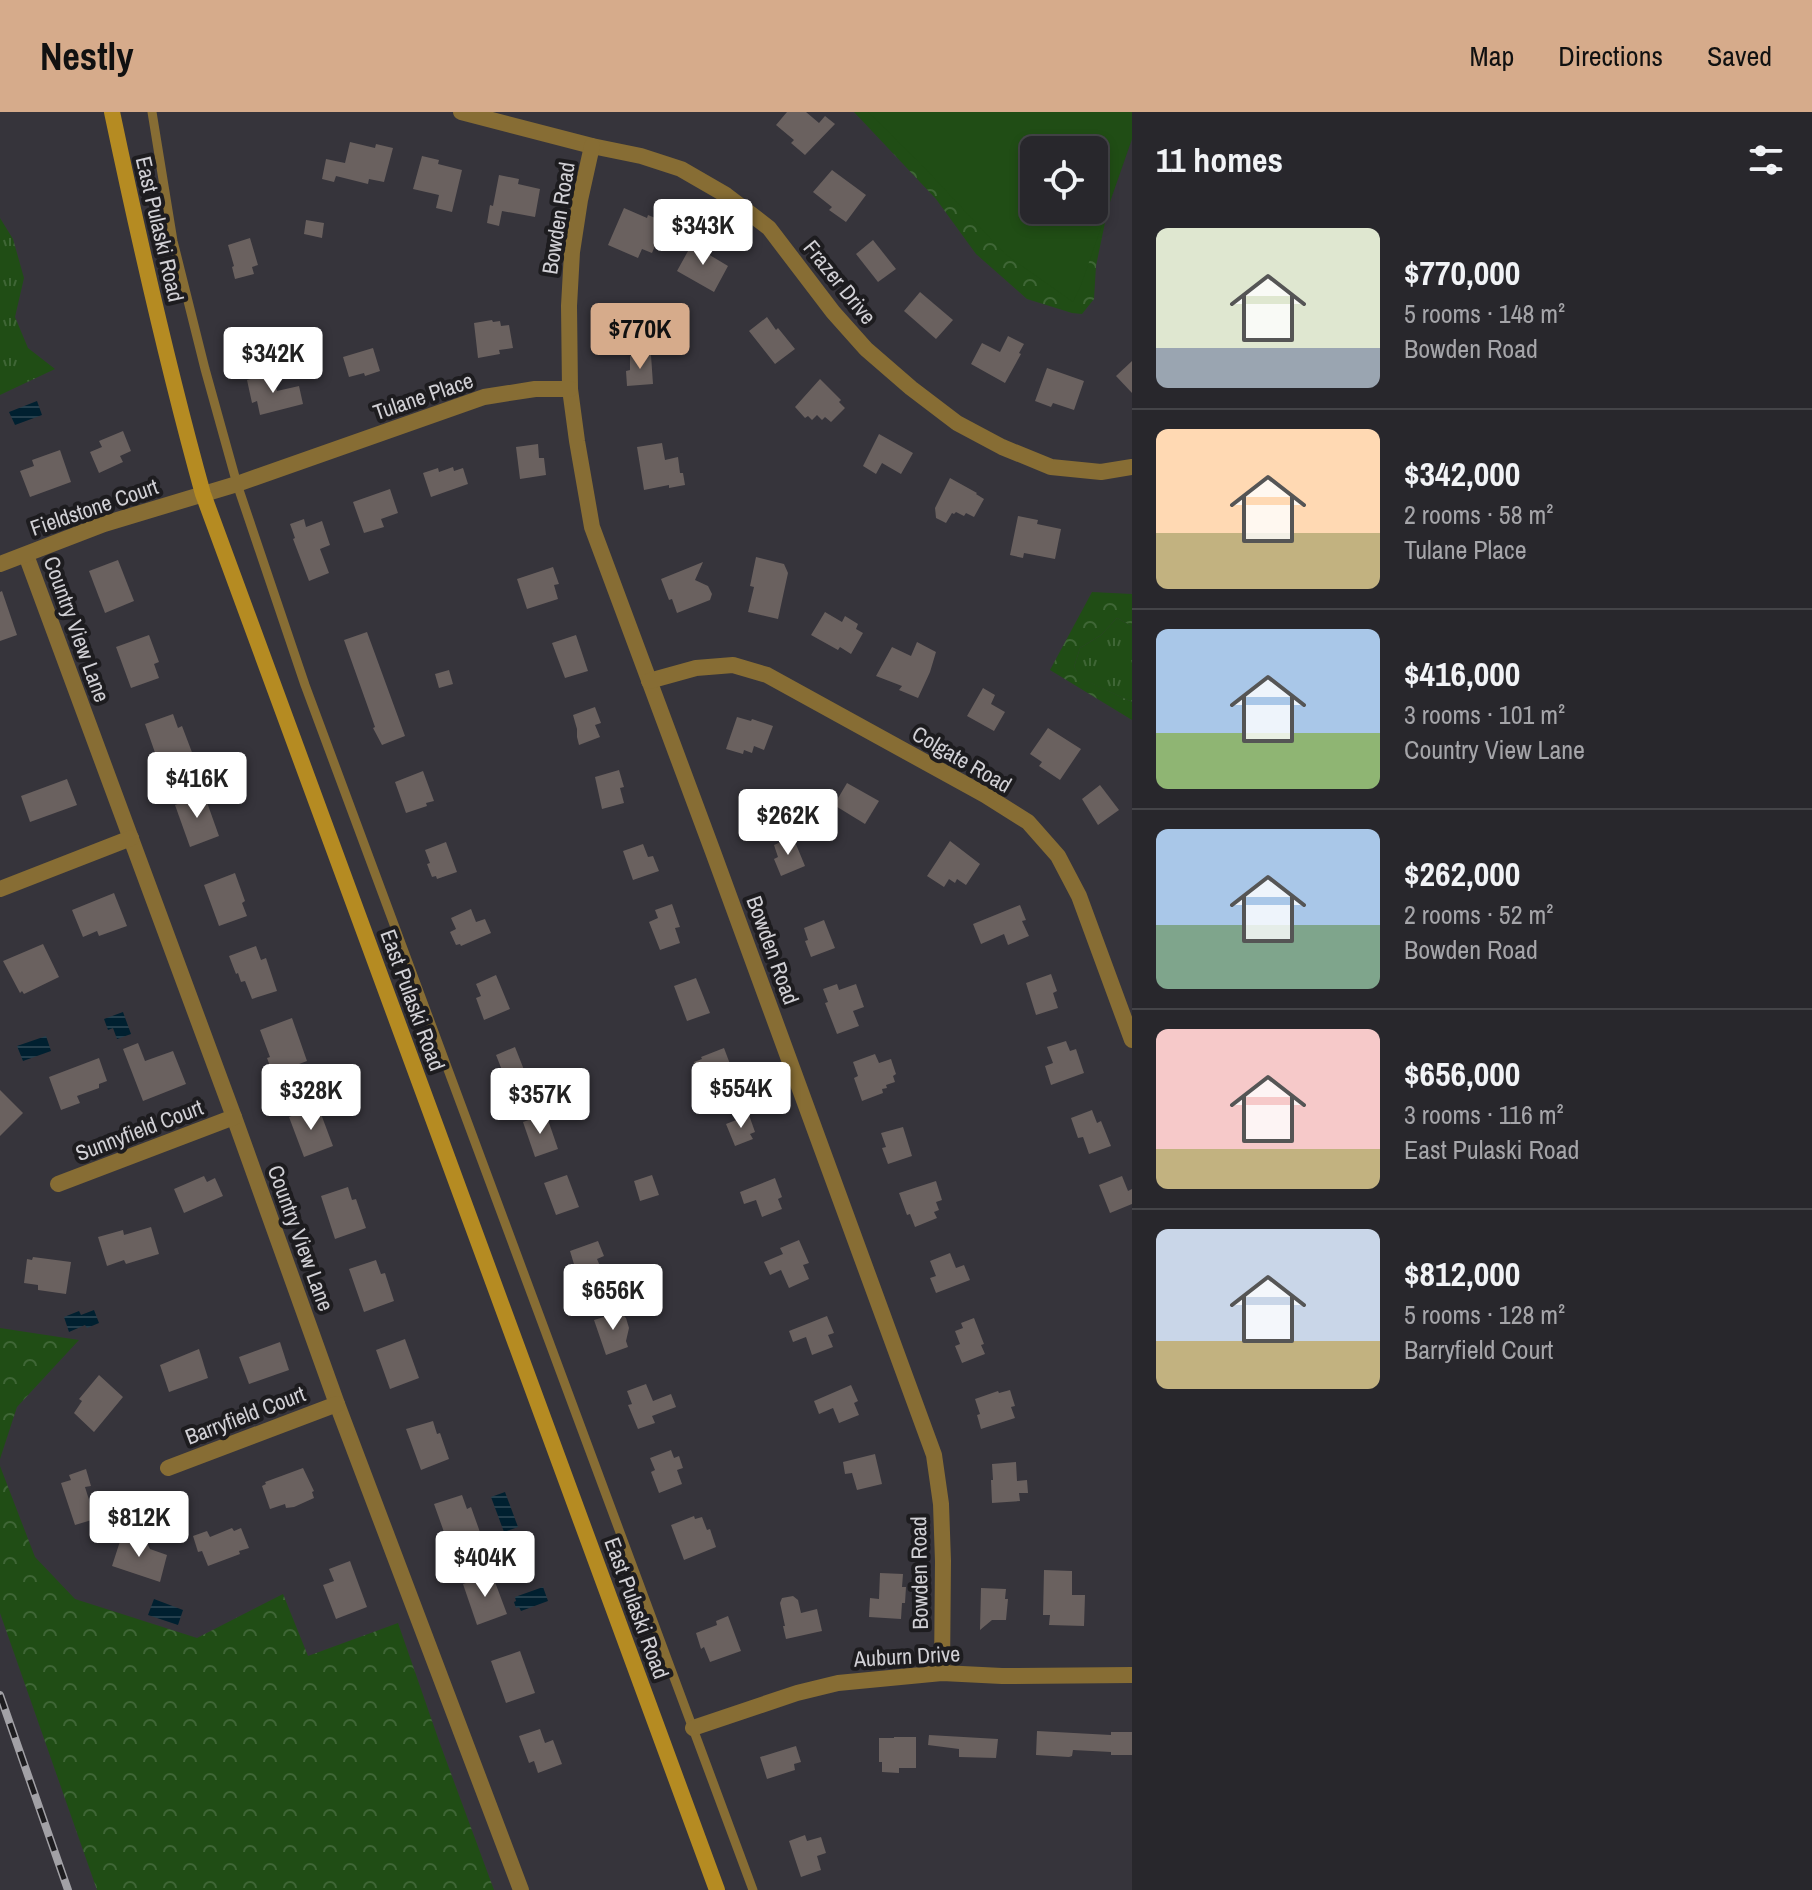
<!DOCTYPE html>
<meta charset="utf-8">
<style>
:root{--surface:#28272c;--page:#302f34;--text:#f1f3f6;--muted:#a5a5a9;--line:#444448;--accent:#d6ab8b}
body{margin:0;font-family:"Archivo Narrow",sans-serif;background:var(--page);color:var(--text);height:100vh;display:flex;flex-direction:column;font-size:30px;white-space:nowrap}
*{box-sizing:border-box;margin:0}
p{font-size:26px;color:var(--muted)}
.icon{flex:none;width:44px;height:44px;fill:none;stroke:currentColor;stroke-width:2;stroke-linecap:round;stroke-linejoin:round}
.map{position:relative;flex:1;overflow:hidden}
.drawer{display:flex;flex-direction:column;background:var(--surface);width:680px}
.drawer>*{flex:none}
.tools{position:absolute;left:1020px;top:24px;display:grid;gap:16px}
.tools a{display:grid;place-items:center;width:88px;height:88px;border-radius:12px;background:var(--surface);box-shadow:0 4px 12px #0003,0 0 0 2px var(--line);font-size:40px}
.price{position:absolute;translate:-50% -68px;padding:0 18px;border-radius:8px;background:#fff;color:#222;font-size:26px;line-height:52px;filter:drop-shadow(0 2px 4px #0008)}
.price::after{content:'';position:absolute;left:50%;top:48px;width:24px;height:18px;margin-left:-12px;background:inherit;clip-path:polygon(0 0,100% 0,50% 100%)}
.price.current{background:var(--accent);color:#111}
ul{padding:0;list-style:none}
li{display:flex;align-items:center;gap:24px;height:200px;padding:0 24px}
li+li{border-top:2px solid var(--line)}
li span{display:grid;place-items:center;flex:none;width:224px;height:160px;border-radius:12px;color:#555}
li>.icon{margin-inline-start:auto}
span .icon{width:96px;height:96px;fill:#fffc;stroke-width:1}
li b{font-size:34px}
h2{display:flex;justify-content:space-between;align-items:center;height:96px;padding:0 24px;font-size:34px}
header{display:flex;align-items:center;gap:48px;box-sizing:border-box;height:112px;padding:0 40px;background:var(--accent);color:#111}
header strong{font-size:38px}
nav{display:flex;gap:44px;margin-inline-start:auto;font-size:28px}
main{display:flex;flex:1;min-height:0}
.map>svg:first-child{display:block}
.grass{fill:url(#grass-tufts)}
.forest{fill:url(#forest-crowns);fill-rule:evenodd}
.green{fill:#204d15;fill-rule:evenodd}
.water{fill:url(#water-rules)}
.building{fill:#6a615f}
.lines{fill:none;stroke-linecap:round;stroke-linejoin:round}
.lane{stroke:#876d34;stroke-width:9}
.street{stroke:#876d34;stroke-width:16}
.secondary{stroke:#b58b22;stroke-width:16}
.rail-casing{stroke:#a2a1a6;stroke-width:8}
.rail{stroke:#1d1c1f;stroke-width:5;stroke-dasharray:15;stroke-linecap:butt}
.labels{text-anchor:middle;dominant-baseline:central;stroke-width:8;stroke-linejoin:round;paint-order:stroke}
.street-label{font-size:22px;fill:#d1d0d5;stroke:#1d1c1f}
</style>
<header>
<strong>Nestly</strong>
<nav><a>Map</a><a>Directions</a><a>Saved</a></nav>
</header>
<main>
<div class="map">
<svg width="1132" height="1778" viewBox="0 0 1132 1778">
<defs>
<pattern id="grass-tufts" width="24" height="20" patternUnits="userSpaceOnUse" patternTransform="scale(2)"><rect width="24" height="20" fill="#204d15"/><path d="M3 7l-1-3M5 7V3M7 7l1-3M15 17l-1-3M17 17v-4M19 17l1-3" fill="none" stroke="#3f6636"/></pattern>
<pattern id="forest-crowns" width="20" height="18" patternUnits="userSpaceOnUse" patternTransform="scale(2)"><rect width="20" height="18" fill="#204d15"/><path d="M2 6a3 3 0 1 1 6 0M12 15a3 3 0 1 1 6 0" fill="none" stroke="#3f6636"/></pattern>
<pattern id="water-rules" width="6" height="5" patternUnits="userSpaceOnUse" patternTransform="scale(2)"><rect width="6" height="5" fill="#002030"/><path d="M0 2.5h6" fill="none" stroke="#243f4d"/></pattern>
</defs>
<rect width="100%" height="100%" fill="#36343b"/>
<g class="grass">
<polygon points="0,106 13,127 24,166 15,205 28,236 55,257 0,283"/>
<polygon points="1117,506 1132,514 1132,590 1082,567 1074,555 1080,536 1101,523"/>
</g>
<g class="forest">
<path d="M 854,0 L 1128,0 L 1096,154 L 1094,187 L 1082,202 L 1072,201 L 1027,187 L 976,142 L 936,87 ZM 1034,38 L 1094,38 L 1094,98 L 1034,98 Z"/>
<polygon points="1092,480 1132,482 1132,514 1117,506 1101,523 1080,536 1074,555 1083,567 1132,590 1132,608 1050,558"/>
<polygon points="0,1216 79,1228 17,1295 0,1347"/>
<polygon points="0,1354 35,1445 75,1487 197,1526 283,1482 308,1544 398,1511 439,1629 494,1778 97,1778 0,1501"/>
</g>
<path class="green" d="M 868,0 L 1132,0 L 1132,27 L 1081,173 L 1073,190 L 1005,142 L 920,51 ZM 1034,38 L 1094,38 L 1094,98 L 1034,98 Z"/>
<g class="water">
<polygon points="37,289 42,303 15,313 9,300"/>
<polygon points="123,900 131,922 117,927 113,916 108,918 104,907"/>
<polygon points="46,924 51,939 23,949 17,934"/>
<polygon points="94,1198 99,1211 87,1216 85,1213 69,1220 64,1205 79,1199 81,1203"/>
<polygon points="505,1380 518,1415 504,1420 491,1385"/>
<polygon points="543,1475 548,1489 521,1499 519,1495 516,1496 514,1490 516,1489 515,1485"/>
<polygon points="154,1487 183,1498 178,1513 148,1503"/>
</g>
<g class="building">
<polygon points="787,0 806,0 819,11 825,4 835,12 805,43 791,31 794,28 776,13"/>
<polygon points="350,30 375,36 376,32 393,36 384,70 369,67 368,72 336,64 334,70 322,67 326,47 345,51"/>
<polygon points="422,44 439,48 438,52 462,58 452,100 436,96 439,83 413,77"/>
<polygon points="832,58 866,83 846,110 829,98 832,95 813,80"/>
<polygon points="499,63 519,67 518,72 540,77 535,105 502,99 499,114 487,111 490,93 493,94"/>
<polygon points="624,96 647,106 648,103 665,110 652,141 642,137 638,146 608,133"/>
<polygon points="306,108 324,111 322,126 304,122"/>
<polygon points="250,126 258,153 252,155 254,162 235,167 232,155 234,154 228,133"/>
<polygon points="873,128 896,157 878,170 856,142"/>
<polygon points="693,130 710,140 708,142 728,154 714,180 677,159"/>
<polygon points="920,180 953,208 936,227 904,199"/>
<polygon points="767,205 776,218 778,216 795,237 775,252 749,219"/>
<polygon points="492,208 493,210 500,209 501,214 509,213 513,236 499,238 500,242 478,246 474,211"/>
<polygon points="1008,224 1024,232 1019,241 1021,242 1005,271 971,252 982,231 1000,240"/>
<polygon points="373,236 380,259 365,264 364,261 349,265 343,245"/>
<polygon points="651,243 653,272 627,274 626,259 630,258 630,244"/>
<polygon points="1132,249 1132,281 1116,264"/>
<polygon points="1047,256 1084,269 1074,298 1053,291 1051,295 1035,289"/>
<polygon points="273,261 277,279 299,274 303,292 260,303 257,289 252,291 247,268"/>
<polygon points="820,267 841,288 839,290 845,296 831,310 825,305 822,308 817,303 812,308 808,304 805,306 795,295"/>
<polygon points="123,319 131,339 120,344 123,350 99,361 90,340 102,335 99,329"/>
<polygon points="879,322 913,341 901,362 882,351 876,362 863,354"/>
<polygon points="662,331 665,348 678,345 680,361 683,361 685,373 669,376 669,373 644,378 637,335"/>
<polygon points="538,332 539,346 544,346 546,363 520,367 516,335"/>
<polygon points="60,338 71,370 30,385 20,359 34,354 32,348"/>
<polygon points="453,355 454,359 463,356 468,372 431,385 423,361 438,356 439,360"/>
<polygon points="950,366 977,381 976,382 984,387 974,405 966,401 964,404 956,400 954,402 952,401 946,411 936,406 935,396"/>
<polygon points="390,377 398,401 381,407 384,415 364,421 353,390"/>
<polygon points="1018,404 1038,408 1037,412 1061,417 1055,447 1024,441 1023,446 1010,443"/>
<polygon points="304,407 306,415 322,409 330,433 320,437 329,461 309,469 293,427 295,426 290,412"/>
<polygon points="756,445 784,452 788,461 778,507 748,500 754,475 750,474"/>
<polygon points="118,448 134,489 105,501 89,459"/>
<polygon points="703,450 695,468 708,474 712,482 710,488 677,501 672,487 669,488 661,467"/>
<polygon points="553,455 559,472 554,473 558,487 527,497 517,467"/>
<polygon points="2,479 17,523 0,529 0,480"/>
<polygon points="825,500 842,510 845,504 858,512 856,517 863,521 851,542 840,535 838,538 811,523"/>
<polygon points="367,520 405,624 382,633 373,616 375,615 344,528"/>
<polygon points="149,523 159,550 154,552 159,566 131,576 116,535"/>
<polygon points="576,523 588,559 565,566 552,531"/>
<polygon points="917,530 936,540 930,560 918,586 899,578 902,574 876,564 892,535 911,544"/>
<polygon points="449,558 453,572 439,576 435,562"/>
<polygon points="983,576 995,583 991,592 1005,600 994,619 967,604"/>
<polygon points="595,595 601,611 595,613 600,625 579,633 577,625 577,617 573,603"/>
<polygon points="173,602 178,616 182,614 193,643 160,655 145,612"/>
<polygon points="737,605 751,609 752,607 773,614 764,638 754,634 752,641 744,638 743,642 726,637"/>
<polygon points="1048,616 1081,637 1060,668 1039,654 1042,650 1030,642"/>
<polygon points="619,658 624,675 620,676 624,691 602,697 595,665"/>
<polygon points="423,659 434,689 426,691 427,694 406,701 395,670"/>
<polygon points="67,667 77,693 30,710 21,684"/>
<polygon points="847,671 879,689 865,712 834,693"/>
<polygon points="1100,673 1119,698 1098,713 1082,687"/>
<polygon points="204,682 219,724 190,735 175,693"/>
<polygon points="793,725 805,754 781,764 774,747 778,745 774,733"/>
<polygon points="950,729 980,752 966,773 957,767 955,771 949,767 944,775 927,764"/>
<polygon points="446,730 457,760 437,767 436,764 432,765 427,752 430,751 425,738"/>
<polygon points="643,732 648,745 653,744 659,759 633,768 623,739"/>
<polygon points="235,761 245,789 242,791 247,804 219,814 204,773"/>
<polygon points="114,781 127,814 99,824 97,819 83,825 72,798"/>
<polygon points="672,792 680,815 675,816 680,831 660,838 649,810 658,806 655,798"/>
<polygon points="1020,793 1026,808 1022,809 1029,824 1008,833 1004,822 981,832 973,812"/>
<polygon points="471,797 476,810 485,807 491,821 461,834 460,832 456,833 450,820 456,817 451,806"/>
<polygon points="824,808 835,836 811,845 805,829 808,828 804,816"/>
<polygon points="43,832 59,865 24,882 22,879 20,881 3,849"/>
<polygon points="256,834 261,848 266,846 277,879 252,887 245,869 241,870 238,861 236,862 229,844"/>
<polygon points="1051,862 1057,879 1053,881 1058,896 1036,903 1026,871"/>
<polygon points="496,863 510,897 484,908 476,886 481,884 476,872"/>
<polygon points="696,866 710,901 687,909 674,874"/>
<polygon points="837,872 839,878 856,872 864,895 853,899 859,914 837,922 825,891 828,890 823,877"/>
<polygon points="292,906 307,949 273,962 267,946 270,945 260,918"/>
<polygon points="1066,929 1070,939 1076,937 1084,961 1051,973 1045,954 1053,951 1047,935"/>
<polygon points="138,931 145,949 173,939 186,972 143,989 123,937"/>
<polygon points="515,935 528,968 509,976 496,943"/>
<polygon points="724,936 730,952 725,954 731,968 711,976 706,964 701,966 694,950 702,947 701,945"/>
<polygon points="875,942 879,951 891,947 896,962 893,964 895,970 886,973 887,976 882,977 883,981 862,989 854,966 858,964 853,950"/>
<polygon points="99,946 107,969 99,972 99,976 77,984 80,991 61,998 49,965"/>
<polygon points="0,978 23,1001 0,1024"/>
<polygon points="318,994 333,1034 304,1045 289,1005"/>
<polygon points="1092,998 1097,1011 1101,1009 1111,1034 1089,1042 1083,1025 1078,1026 1071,1006"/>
<polygon points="546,1002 558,1037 535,1045 523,1010"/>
<polygon points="749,1003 755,1020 750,1022 753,1027 735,1034 726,1012"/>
<polygon points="903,1015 912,1044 888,1052 882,1036 886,1035 881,1021"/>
<polygon points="567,1063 579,1095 556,1103 544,1071"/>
<polygon points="652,1063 659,1083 640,1089 634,1069"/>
<polygon points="204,1064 207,1070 215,1066 223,1084 184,1101 174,1077"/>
<polygon points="1122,1064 1128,1079 1132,1077 1132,1092 1110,1101 1099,1073"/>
<polygon points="775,1066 782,1085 778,1087 782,1097 762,1105 756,1088 744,1092 740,1080"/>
<polygon points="936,1069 942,1088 936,1090 939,1098 934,1100 937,1106 915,1115 910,1102 907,1103 899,1081"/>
<polygon points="348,1075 352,1088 356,1087 366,1116 335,1127 321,1084"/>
<polygon points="151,1115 159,1142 126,1152 124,1148 107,1154 98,1125 123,1118 124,1123"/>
<polygon points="799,1128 809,1151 803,1153 809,1167 789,1176 781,1158 770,1163 764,1150 783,1142 780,1136"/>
<polygon points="598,1129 604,1144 597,1147 604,1163 580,1172 570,1139"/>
<polygon points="950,1141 956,1156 964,1153 970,1168 936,1181 930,1166 936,1164 930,1149"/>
<polygon points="33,1145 71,1150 66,1182 38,1178 38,1173 24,1171 27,1147 32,1148"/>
<polygon points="376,1148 381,1162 385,1161 394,1189 364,1200 349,1157"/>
<polygon points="620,1200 626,1206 629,1216 626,1229 628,1235 606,1243 594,1208"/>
<polygon points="827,1204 834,1221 828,1223 833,1235 812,1243 806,1225 793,1230 789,1219"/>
<polygon points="974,1206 984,1232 981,1233 985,1242 962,1251 955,1234 960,1232 955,1219 963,1216 961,1211"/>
<polygon points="405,1227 419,1266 390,1277 376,1238"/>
<polygon points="280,1230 289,1258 249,1272 239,1245"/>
<polygon points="199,1237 208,1266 169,1280 160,1253"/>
<polygon points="99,1263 123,1285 94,1320 74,1301 82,1289 79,1287"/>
<polygon points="646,1272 653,1289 671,1282 676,1295 652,1304 655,1311 638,1317 628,1293 632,1292 627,1279"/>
<polygon points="851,1273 858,1289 854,1291 859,1303 839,1311 833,1296 819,1302 814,1289"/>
<polygon points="1010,1278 1015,1294 1011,1295 1015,1306 981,1317 977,1303 980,1302 975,1287 998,1279 999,1281"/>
<polygon points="433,1309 437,1322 440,1321 449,1347 421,1358 406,1317"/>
<polygon points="671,1338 674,1346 679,1344 683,1356 677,1358 682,1372 659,1381 651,1360 655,1358 650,1346"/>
<polygon points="875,1342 882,1372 857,1378 852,1361 845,1362 843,1350"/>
<polygon points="1016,1350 1017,1369 1027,1368 1028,1381 1019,1381 1020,1389 992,1391 991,1368 993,1368 992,1352"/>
<polygon points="303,1356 314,1379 312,1380 314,1386 294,1395 286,1396 285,1392 270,1397 262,1374 266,1372 265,1370"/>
<polygon points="86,1357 91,1374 85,1375 95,1407 75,1413 61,1371 71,1368 69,1363"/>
<polygon points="462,1383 467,1397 471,1395 481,1423 449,1434 434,1392"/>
<polygon points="694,1404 695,1407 702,1405 707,1418 710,1417 716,1435 684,1448 671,1413"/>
<polygon points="232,1416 234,1419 241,1416 249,1436 239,1439 240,1442 208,1454 202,1439 198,1440 193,1424 207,1419 210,1425"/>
<polygon points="123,1420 137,1425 135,1430 148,1433 150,1437 167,1443 160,1470 112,1454"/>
<polygon points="350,1449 367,1495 336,1507 323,1473 334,1469 329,1457"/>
<polygon points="1044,1458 1072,1459 1072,1483 1085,1483 1084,1514 1049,1513 1050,1503 1043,1503"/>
<polygon points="880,1461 903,1462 902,1475 906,1475 905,1491 902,1491 901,1507 869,1505 870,1486 879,1487"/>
<polygon points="492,1462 507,1502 477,1513 463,1472"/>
<polygon points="981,1476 1006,1477 1005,1487 1008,1487 1006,1508 992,1508 980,1518"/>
<polygon points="793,1484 798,1488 801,1501 817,1497 822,1519 786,1527 783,1514 785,1514 780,1491 782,1486"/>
<polygon points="728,1504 741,1539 710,1550 704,1535 701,1537 696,1521 717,1513 716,1509"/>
<polygon points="520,1539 535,1581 506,1591 491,1549"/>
<polygon points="540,1617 545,1631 553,1628 562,1652 538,1661 534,1649 529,1651 519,1624"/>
<polygon points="1037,1619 1111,1623 1111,1620 1132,1620 1132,1643 1111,1643 1111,1640 1073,1638 1072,1644 1069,1645 1036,1643"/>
<polygon points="929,1623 998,1627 996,1646 959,1645 959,1637 928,1633"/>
<polygon points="894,1625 916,1625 916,1656 899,1656 899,1661 882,1660 882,1650 879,1650 879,1626 894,1626"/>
<polygon points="796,1634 801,1650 794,1652 795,1658 767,1667 760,1645"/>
<polygon points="805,1723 807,1729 821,1725 826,1741 817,1744 821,1758 801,1765 789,1729"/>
</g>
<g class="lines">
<polyline class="lane" points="152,0 173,129 205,257 237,372 305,573 753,1778"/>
<g class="street">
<polyline points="461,0 592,34 641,44 681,57 726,83 769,116 833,200 866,237 911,276 957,311 1002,335 1051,355 1101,360 1132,355"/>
<polyline points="592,34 580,88 572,140 569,194 570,277 577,329 592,415 713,740 934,1343 941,1392 943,1449 942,1561"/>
<polyline points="26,443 234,1005 337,1292 521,1778"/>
<polyline points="0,452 104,412 237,372 484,285 535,277 570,277"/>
<polyline points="649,569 696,556 733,553 767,563 985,683 1028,710 1058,744 1079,784 1132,928"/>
<polyline points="0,777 131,726"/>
<polyline points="58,1072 234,1005"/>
<polyline points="168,1356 337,1292"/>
<polyline points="693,1616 797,1581 838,1571 942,1561 1002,1564 1132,1563"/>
</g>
<path class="secondary" d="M 112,0 C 139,128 168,256 203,382 L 717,1778"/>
<defs>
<polyline id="rail" points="0,1583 68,1778"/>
</defs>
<use href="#rail" class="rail-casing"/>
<use href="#rail" class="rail"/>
</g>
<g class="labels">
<g class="street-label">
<text transform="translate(558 106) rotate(-81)">Bowden Road</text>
<text transform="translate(160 117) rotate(77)">East Pulaski Road</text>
<text transform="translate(840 170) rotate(51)">Frazer Drive</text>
<text transform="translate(423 284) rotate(-19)">Tulane Place</text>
<text transform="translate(94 395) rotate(-19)">Fieldstone Court</text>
<text transform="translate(77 517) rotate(70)">Country View Lane</text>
<text transform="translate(962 647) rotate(30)">Colgate Road</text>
<text transform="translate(773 838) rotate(70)">Bowden Road</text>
<text transform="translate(413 888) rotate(70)">East Pulaski Road</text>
<text transform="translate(139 1018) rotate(-21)">Sunnyfield Court</text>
<text transform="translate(301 1126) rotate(70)">Country View Lane</text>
<text transform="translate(245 1303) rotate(-21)">Barryfield Court</text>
<text transform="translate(919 1461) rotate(-91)">Bowden Road</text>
<text transform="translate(637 1496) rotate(70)">East Pulaski Road</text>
<text transform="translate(907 1544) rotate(-3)">Auburn Drive</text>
</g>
</g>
</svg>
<div class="tools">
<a><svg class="icon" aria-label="locate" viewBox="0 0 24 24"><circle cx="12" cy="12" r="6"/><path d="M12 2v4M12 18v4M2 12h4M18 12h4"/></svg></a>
</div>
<b class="price" style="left:703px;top:155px">$343K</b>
<b class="price current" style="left:640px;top:259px">$770K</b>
<b class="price" style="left:273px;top:283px">$342K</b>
<b class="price" style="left:197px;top:708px">$416K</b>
<b class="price" style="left:788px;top:745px">$262K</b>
<b class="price" style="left:741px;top:1018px">$554K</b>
<b class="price" style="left:311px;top:1020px">$328K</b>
<b class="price" style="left:540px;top:1024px">$357K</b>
<b class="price" style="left:613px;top:1220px">$656K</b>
<b class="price" style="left:139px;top:1447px">$812K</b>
<b class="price" style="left:485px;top:1487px">$404K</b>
</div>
<section class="drawer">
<h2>11 homes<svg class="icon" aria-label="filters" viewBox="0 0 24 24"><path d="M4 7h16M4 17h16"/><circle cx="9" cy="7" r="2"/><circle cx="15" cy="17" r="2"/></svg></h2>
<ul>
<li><span style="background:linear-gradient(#dfe7d0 75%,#9aa5b1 0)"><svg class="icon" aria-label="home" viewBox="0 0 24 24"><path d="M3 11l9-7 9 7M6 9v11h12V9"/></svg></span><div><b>$770,000</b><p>5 rooms · 148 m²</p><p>Bowden Road</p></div></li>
<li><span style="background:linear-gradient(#ffd9b3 65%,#c2b280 0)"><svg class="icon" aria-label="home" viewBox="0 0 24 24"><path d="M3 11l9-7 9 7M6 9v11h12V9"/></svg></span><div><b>$342,000</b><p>2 rooms · 58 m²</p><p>Tulane Place</p></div></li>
<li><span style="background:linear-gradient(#a9c7e8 65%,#8fb573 0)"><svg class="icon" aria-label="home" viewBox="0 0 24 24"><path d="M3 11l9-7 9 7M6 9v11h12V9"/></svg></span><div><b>$416,000</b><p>3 rooms · 101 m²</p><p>Country View Lane</p></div></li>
<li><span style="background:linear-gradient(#a9c7e8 60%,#7fa58c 0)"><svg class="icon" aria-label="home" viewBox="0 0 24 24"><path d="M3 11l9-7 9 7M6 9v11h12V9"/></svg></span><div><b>$262,000</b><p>2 rooms · 52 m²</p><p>Bowden Road</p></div></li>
<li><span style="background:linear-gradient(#f6c9c9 75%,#c2b280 0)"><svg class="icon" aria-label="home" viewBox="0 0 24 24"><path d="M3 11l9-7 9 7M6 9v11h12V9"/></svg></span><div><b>$656,000</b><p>3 rooms · 116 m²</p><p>East Pulaski Road</p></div></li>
<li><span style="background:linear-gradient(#c9d6e8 70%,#c2b280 0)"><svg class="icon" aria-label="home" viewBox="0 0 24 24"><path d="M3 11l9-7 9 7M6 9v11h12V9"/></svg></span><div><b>$812,000</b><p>5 rooms · 128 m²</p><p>Barryfield Court</p></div></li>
</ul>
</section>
</main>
